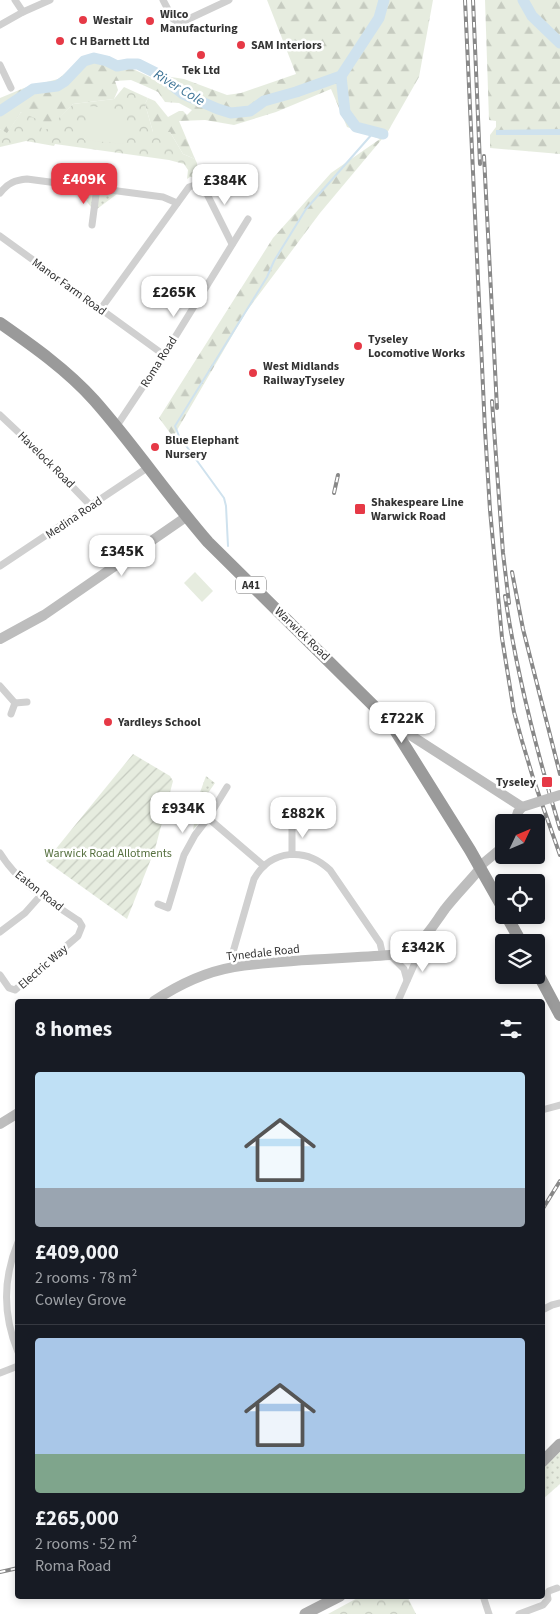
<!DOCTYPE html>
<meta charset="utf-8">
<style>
:root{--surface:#171b24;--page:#242831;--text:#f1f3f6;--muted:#9ea1a6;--line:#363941;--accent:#e63946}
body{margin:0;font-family:"Source Sans 3",sans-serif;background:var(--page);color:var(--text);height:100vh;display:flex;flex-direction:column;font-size:19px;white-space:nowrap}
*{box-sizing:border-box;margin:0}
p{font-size:16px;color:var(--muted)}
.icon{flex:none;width:28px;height:28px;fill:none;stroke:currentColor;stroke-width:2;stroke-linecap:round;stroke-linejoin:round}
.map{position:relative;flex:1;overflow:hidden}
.panel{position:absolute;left:15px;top:999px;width:530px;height:600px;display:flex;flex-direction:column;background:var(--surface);border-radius:5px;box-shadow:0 2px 8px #0003}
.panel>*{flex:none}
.needle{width:32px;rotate:46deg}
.buttons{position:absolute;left:495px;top:814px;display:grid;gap:10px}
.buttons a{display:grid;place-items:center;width:50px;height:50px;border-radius:5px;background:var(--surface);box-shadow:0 2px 8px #0003;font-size:25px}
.price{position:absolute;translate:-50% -42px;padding:0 11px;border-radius:10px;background:#fff;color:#222;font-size:16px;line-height:32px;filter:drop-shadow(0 1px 2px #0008)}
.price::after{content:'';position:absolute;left:50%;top:30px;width:15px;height:11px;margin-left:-8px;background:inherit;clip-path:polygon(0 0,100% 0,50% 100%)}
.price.selected{background:var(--accent);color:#fff}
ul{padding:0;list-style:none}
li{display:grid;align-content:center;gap:10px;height:265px;padding:0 20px}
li+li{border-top:1px solid var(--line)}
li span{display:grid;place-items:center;height:155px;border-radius:5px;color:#555}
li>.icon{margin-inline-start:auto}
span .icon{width:90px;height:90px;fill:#fffc;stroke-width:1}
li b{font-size:21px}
h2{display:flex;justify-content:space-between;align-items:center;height:60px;padding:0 20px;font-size:21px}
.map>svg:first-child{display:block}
.grass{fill:url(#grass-dots)}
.forest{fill:url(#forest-firs)}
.park{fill:url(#park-crowns)}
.garden{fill:url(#garden-furrows)}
.pitch{fill:#e6ecdf}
.water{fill:#cfe2ee}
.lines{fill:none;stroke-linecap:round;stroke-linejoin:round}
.stream{stroke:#cfe2ee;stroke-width:2}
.river{stroke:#cfe2ee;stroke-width:11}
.street{stroke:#d0d0d0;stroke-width:7}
.secondary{stroke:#bdbdbd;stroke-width:10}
.primary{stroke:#ababab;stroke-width:11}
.highway{stroke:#9a9a9a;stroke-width:12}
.rail-casing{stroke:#888;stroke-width:4}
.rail{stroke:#fff;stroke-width:2;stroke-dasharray:5.5;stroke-linecap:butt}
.secondary-bridge{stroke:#bdbdbd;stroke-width:10}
.poi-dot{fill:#e63946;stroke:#fff;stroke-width:2}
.labels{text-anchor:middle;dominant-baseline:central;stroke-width:5;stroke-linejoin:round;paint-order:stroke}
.shield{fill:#fff;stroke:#707070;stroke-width:1}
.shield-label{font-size:11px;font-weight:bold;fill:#333}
.poi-label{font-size:12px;font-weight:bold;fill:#333;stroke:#fff;text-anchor:start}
.street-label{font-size:12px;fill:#333;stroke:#fff}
.park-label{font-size:12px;fill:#56703f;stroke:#fff}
.water-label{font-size:14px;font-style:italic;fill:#3f7597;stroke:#fff}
</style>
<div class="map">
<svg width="560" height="1614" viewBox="0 0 560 1614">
<defs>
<pattern id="grass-dots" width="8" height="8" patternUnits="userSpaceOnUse" patternTransform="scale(1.25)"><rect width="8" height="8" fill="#e6ecdf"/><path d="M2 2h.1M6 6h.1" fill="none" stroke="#c6cbc0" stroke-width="1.8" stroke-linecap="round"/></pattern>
<pattern id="forest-firs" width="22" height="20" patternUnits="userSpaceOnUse" patternTransform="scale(1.25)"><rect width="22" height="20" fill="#e6ecdf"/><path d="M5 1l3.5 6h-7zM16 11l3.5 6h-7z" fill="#c6cbc0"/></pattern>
<pattern id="park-crowns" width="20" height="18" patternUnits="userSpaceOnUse" patternTransform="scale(1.25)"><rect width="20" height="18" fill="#e6ecdf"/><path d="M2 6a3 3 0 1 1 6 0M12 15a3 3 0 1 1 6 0" fill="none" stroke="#c6cbc0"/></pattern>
<pattern id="garden-furrows" width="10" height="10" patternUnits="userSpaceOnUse" patternTransform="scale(1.25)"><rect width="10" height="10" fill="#e6ecdf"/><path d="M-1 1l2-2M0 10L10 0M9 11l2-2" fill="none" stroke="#c6cbc0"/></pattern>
</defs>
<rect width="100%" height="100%" fill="#fff"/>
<g class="grass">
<polygon points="78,190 117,194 97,209 91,207"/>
<polygon points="206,776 215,783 208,793 214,797 200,822 193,830 198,798"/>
<polygon points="560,1452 560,1484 543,1499 543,1468"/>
</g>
<g class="forest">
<polygon points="267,0 433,0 419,77 387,133 320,213 246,312 173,437 159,418 273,238 331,173 380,139 347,127 331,89 276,112 234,125 205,120 179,121 195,159 183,154 170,132 153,132 145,104 148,98 155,101 168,117 179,111 183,111 187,115 192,110 179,103 165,102 158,92 145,86 131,80 115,81 118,90 114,99 73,104 49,129 42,129 21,112 7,134 0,129 0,98 24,88 58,79 78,63 101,58 120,63 150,77 171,77 184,79 227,95 241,93 296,74"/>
<polygon points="485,0 560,0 560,154 490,148 490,135 496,127 496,121 489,120"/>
</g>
<g class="park">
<polygon points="124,87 148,98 145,104 153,132 170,132 183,154 195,159 197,163 198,177 190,177 187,179 188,170 184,164 169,160 55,144 54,146 26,141 0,147 0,129 7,133 21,112 39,120 42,129 48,129 73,104 114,99"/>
<polygon points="361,1596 407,1596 416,1614 328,1614"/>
</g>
<polygon class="garden" points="133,754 170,776 173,781 155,849 127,919 46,861"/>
<g class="pitch">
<polygon points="88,106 127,110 124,144 84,140"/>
<polygon points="195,572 213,591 202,602 184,583"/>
</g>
<polygon class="water" points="560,129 560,135 496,135 496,130"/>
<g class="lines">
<polyline class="stream" points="228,546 226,506 224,498 179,436 175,426 267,277 274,261 306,209 373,133"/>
<g class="river">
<polyline points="523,0 532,16 560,43"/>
<polyline points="341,76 345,112 356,127 383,134"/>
<polyline points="0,111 33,89 57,86 65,81 84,61 94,58 107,61 117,66 128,64 138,64 158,74 183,94 218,109 231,113 250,111 264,101 296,92 341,76 379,18 384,0"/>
</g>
<g class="street">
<polyline points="15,0 23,12 50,0"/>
<polyline points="163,0 173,19 180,23 229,0"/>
<polyline points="0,25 23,12"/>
<polyline points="0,65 11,88"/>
<path d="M 0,193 C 8,183 15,180 27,179 L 163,197 L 177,203"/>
<polyline points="92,225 97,187"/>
<polyline points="0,236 164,355"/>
<polyline points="100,310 189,187 195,185 203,186 232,244"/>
<polyline points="0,415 33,446 91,506"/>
<polyline points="116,427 164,355 248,219"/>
<polyline points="0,566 147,468"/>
<polyline points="0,686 15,703 27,702"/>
<polyline points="11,714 15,703"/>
<polyline points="208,818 264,866"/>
<polyline points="292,824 292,854"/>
<path d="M 0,853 C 19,884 50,901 79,921 L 82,926 L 78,936 L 15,990 L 9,988 L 0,975"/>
<polyline points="158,904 168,908 184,855 195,835 208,818 227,787"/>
<polyline points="0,932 25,913 41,895"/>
<polyline points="390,955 404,969 407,980"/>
<path d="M 233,967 L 233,952 L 254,879 C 271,849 306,847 330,870 L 380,943 L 383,956"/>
<polyline points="398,1001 426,938"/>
<polyline points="542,1110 560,1105"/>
<path d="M 18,1242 C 3,1278 3,1316 18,1352"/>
<polyline points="542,1310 552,1305 560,1303"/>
<polyline points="0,1373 18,1366"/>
<polyline points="483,1596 489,1614"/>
<polyline points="519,1614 543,1605 548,1599 547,1594 549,1591 557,1588"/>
</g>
<g class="secondary">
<polyline points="0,639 44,615 186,517"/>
<polyline points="390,722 522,807 518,812 515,822"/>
<path d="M 154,1001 C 178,985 205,972 234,967 C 285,959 339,959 390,955 C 423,947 427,934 445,909 C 455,896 467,884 478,871 L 480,866 L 504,846"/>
<polyline points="0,1124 18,1113"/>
</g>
<g class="primary">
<polyline points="542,1462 560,1444"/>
<polyline points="305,1614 340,1596"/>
</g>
<g class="highway">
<path d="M 0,323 C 33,346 67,370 94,400 C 134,445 168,496 208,542 L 390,722 L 470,850 L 504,910"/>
<polyline points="506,915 521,942"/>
<polyline points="536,970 560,1015"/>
</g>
<defs>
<g id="rail">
<polyline points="465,0 485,430 490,510 502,638 514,712 522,741 534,781 560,855"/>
<polyline points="473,0 480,164"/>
<polyline points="484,156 497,408"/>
<polyline points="492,401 503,553 509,603"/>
<polyline points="334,493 338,475"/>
<polyline points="512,572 523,629 560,774"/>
<path d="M 505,596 C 517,675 537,753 560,829"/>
<polyline points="542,1210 560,1181"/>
<polyline points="0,1572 18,1568"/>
</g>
</defs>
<use href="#rail" class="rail-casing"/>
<use href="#rail" class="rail"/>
<polyline class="secondary-bridge" points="522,807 560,795"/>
</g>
<g class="poi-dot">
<circle cx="83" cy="20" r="5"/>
<circle cx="150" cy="21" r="5"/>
<circle cx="60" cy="41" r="5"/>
<circle cx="241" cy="45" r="5"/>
<circle cx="201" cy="55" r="5"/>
<circle cx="358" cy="346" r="5"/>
<circle cx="253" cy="373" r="5"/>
<circle cx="155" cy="447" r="5"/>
<rect x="354" y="503" width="12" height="12" rx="2.5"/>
<circle cx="108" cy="722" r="5"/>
<rect x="541" y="776" width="12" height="12" rx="2.5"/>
</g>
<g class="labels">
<rect class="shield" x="236" y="576.5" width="30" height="17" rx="4"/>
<g class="shield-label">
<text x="251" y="585">A41</text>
</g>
<g class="poi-label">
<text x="160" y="14">Wilco<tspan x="160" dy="14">Manufacturing</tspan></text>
<text x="93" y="20">Westair</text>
<text x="70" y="41">C H Barnett Ltd</text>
<text x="251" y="45">SAM Interiors</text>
<text x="201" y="70" text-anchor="middle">Tek Ltd</text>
<text x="368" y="339">Tyseley<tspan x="368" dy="14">Locomotive Works</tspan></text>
<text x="263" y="366">West Midlands<tspan x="263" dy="14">RailwayTyseley</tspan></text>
<text x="165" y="440">Blue Elephant<tspan x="165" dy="14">Nursery</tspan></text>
<text x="371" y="502">Shakespeare Line<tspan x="371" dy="14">Warwick Road</tspan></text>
<text x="118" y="722">Yardleys School</text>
<text x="536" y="782" text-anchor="end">Tyseley</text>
</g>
<g class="street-label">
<text transform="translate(69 287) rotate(36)">Manor Farm Road</text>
<text transform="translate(159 362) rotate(-58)">Roma Road</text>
<text transform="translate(46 460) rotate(45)">Havelock Road</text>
<text transform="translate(74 518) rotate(-34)">Medina Road</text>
<text transform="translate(302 634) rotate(44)">Warwick Road</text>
<text transform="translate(39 891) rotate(38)">Eaton Road</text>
<text transform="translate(263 953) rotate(-6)">Tynedale Road</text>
<text transform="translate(43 967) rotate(-41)">Electric Way</text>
</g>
<g class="park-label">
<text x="108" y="853">Warwick Road Allotments</text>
</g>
<g class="water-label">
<text transform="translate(179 88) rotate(31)">River Cole</text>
</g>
</g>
</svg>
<div class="buttons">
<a><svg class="needle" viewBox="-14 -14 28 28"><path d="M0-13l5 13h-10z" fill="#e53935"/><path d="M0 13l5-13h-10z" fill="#9ea1a6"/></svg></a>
<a><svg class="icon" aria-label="locate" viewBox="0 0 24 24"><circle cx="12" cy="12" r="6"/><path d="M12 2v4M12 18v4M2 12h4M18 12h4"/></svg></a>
<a><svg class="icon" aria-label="layers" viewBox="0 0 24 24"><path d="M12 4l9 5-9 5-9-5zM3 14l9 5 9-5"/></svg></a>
</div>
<b class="price selected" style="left:84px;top:205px">£409K</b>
<b class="price" style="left:225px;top:206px">£384K</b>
<b class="price" style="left:174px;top:318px">£265K</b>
<b class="price" style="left:122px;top:577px">£345K</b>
<b class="price" style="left:402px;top:744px">£722K</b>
<b class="price" style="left:183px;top:834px">£934K</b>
<b class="price" style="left:303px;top:839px">£882K</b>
<b class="price" style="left:423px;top:973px">£342K</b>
<section class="panel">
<h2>8 homes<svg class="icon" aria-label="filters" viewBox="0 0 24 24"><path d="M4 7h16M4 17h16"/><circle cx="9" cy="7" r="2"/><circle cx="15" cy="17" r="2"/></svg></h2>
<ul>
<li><span style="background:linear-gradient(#bfe0f5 75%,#9aa5b1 0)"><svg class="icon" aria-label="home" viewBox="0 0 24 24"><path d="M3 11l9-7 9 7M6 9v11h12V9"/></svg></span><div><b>£409,000</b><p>2 rooms · 78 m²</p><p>Cowley Grove</p></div></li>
<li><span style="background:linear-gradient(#a9c7e8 75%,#7fa58c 0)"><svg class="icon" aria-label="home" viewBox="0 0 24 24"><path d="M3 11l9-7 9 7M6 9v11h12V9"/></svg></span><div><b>£265,000</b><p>2 rooms · 52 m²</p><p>Roma Road</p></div></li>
</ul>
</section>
</div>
